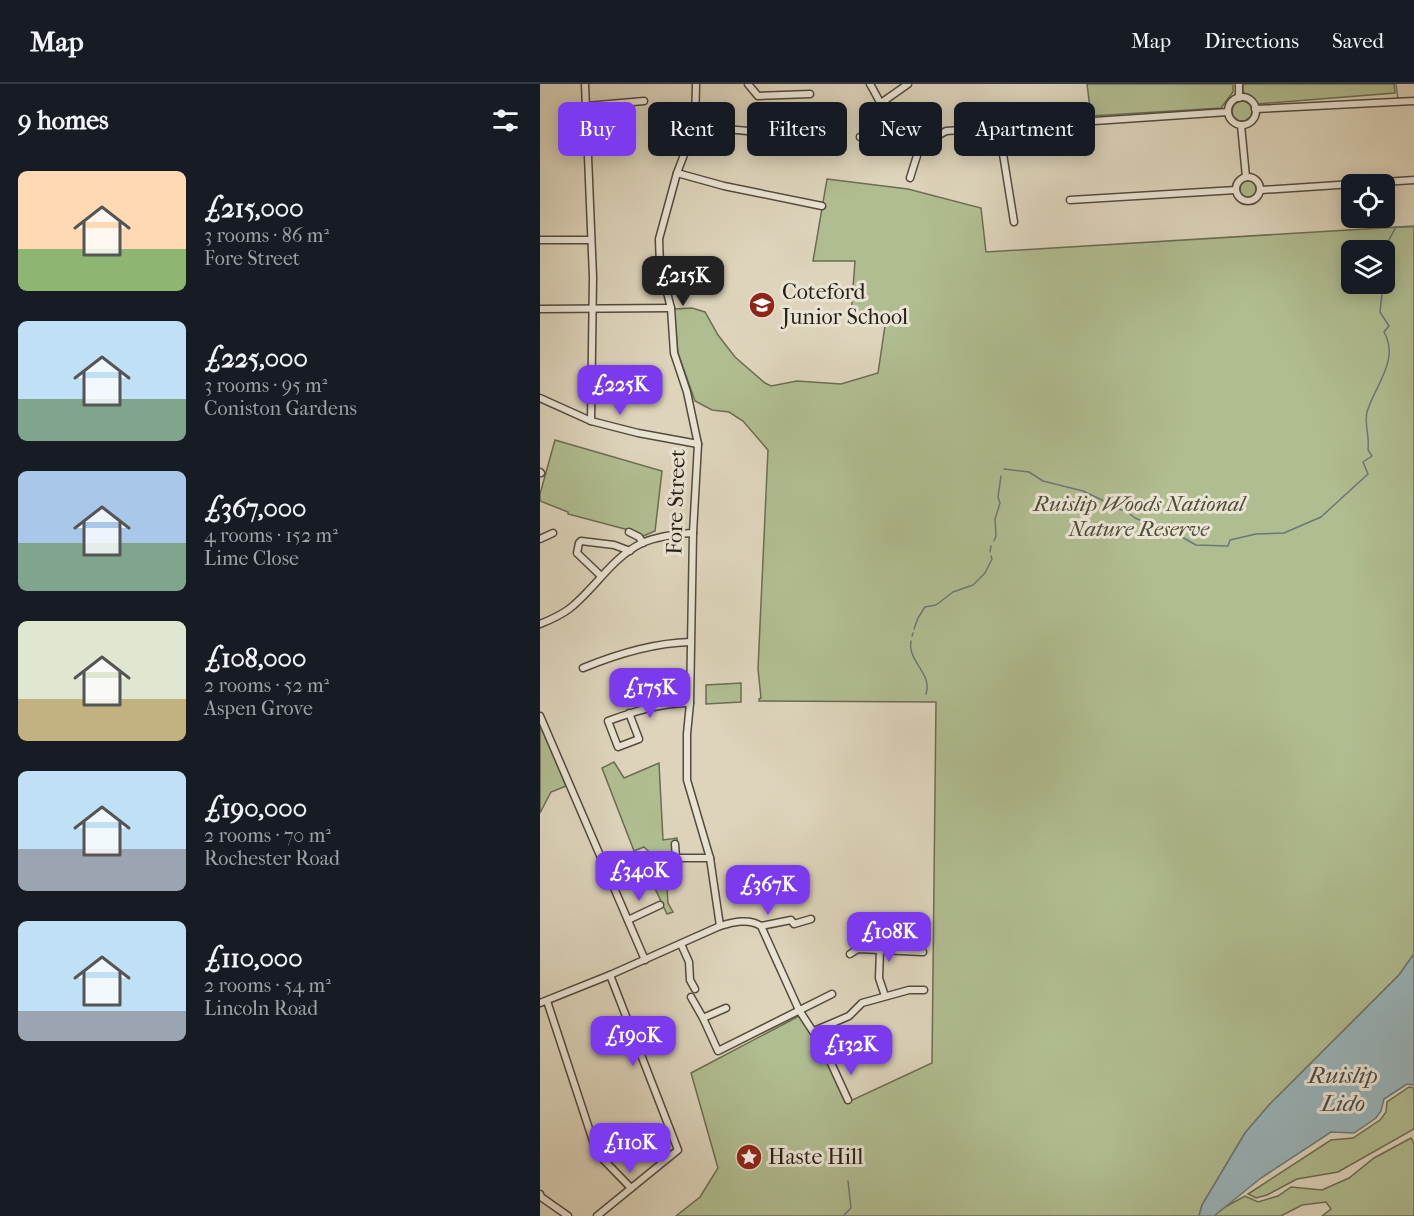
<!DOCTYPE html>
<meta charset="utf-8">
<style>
:root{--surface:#171b24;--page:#242831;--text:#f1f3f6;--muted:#9ea1a6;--line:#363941;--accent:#7c3aed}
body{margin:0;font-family:"IM FELL French Canon",serif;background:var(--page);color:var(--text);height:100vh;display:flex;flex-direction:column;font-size:22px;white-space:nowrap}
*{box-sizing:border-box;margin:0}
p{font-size:20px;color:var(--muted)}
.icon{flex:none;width:33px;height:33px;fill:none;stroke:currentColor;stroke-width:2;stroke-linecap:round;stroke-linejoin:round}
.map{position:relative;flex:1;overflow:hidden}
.details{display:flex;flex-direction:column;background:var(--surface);width:540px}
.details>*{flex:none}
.banner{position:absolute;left:18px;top:18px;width:570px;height:54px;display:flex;gap:12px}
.controls{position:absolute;left:801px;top:90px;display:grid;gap:12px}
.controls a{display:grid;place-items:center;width:54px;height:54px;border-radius:9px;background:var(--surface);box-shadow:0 3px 15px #0003;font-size:30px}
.price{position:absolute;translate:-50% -51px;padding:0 14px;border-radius:12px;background:var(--accent);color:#fff;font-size:20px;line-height:39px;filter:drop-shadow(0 2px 3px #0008)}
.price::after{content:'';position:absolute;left:50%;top:36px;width:18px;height:14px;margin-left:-9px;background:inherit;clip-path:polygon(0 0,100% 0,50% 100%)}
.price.on{background:#222;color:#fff}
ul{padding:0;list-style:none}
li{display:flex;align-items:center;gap:18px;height:150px;padding:0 18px}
li span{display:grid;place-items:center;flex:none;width:168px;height:120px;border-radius:9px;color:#555}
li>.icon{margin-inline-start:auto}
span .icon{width:72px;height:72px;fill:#fffc;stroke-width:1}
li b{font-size:26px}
h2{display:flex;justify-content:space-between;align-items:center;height:72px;padding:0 18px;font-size:26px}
.chip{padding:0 21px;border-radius:9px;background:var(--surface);box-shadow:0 3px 15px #0003;font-size:21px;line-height:54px}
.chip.on{background:var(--accent);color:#fff}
header{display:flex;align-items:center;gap:36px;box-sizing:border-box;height:84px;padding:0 30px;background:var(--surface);border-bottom:2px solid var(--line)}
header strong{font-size:28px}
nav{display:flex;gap:33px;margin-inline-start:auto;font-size:21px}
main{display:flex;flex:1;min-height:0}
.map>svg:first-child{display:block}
.green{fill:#b0bd91;stroke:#6b6d52;stroke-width:1.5;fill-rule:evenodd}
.water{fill:#99b5bc;stroke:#6b7879;stroke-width:1.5}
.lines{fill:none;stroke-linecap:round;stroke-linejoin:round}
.stream{stroke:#6b7879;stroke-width:1.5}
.minor-casing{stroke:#544b3e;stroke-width:9}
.minor{stroke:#e9e3d3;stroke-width:6}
.labels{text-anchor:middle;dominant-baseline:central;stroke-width:6;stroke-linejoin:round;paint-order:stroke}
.poi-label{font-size:22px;fill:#261d14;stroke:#e9e3d3;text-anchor:start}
.street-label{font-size:22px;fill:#261d14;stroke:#e9e3d3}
.park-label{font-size:22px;font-style:italic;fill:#4f4d3a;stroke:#e9e3d3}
.water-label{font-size:24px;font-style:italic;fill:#484b46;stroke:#e9e3d3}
</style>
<header>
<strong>Map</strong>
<nav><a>Map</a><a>Directions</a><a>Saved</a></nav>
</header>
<main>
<section class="details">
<h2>9 homes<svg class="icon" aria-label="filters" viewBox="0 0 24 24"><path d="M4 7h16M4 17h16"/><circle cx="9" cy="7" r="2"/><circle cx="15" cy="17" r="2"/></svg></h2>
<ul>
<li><span style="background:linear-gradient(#ffd9b3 65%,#8fb573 0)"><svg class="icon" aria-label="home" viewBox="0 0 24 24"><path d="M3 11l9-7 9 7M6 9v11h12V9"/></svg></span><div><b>£215,000</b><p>3 rooms · 86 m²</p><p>Fore Street</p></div></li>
<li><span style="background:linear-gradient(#bfe0f5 65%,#7fa58c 0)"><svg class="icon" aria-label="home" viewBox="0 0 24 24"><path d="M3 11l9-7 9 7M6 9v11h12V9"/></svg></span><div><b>£225,000</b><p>3 rooms · 95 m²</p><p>Coniston Gardens</p></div></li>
<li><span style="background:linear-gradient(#a9c7e8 60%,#7fa58c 0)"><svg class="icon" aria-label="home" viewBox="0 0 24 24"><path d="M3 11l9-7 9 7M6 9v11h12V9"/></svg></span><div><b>£367,000</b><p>4 rooms · 152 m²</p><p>Lime Close</p></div></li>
<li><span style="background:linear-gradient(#dfe7d0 65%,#c2b280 0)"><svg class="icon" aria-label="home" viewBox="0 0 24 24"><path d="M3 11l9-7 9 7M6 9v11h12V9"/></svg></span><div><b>£108,000</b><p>2 rooms · 52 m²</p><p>Aspen Grove</p></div></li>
<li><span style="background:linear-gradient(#bfe0f5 65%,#9aa5b1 0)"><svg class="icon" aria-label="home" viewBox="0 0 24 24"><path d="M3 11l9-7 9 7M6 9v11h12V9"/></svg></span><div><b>£190,000</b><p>2 rooms · 70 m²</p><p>Rochester Road</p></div></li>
<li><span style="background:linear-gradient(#bfe0f5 75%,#9aa5b1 0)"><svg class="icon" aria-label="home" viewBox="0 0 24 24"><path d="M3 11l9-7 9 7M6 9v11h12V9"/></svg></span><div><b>£110,000</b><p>2 rooms · 54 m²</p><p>Lincoln Road</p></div></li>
</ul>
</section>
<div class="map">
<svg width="874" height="1132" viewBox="0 0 874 1132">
<rect width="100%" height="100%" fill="#ddd4bb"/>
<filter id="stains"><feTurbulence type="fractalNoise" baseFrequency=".00333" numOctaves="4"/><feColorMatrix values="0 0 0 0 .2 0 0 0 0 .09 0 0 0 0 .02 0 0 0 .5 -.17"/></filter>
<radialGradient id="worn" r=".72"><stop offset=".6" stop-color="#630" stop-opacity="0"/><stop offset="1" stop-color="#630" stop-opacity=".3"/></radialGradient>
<g class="green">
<polygon points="547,0 693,0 693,8 681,24 551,32"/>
<polygon points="703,0 854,0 855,9 717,20 703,8"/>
<circle cx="702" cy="27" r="10"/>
<path d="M 287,95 L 368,105 L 441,124 L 446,168 L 874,142 L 874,870 L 859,891 L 729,1021 L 705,1049 L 662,1121 L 659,1132 L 136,1132 L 160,1113 L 178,1084 L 151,989 L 261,931 L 276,949 L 306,1019 L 392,979 L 396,618 L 219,617 L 219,615 L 221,614 L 218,585 L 228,366 L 203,337 L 189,328 L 172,326 L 155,317 L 138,269 L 134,225 L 152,224 L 165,228 L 178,251 L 195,273 L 225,299 L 231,302 L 257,297 L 301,300 L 338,289 L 346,235 L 311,231 L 315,177 L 273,177 ZM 812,166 L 844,166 L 844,200 L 812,200 Z"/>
<circle cx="708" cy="105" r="8"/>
<polygon points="15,356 122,387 115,447 101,453 96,448 28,430 28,428 0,417 0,410"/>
<polygon points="201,599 201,618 166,620 166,601"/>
<polygon points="0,639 26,702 11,708 0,729"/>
<polygon points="74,678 84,694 119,679 123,756 137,754 139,768 129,770 125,775 128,819 133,828 127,830 112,798 121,793 114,773 104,763 94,767 62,684"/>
<polygon points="869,1003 874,1004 874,1045 798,1088 757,1095 727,1111 716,1114 708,1110 791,1056 813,1054 840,1036 846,1028 847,1018"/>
<polygon points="871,1054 874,1059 874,1132 782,1132 791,1125 786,1118 762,1121 741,1132 673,1132 685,1123 705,1112 718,1118 738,1112 751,1103 782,1106 809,1094 834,1074"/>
</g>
<polygon class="water" points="874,870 874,1001 867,1000 844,1015 841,1027 836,1034 814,1049 791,1048 721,1094 674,1132 659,1132 662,1121 705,1049 729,1021 859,891"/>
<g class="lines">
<g class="stream">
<polyline points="856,0 858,15"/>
<polyline points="844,188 850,180 845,163 856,143 872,143"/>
<path d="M 464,385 L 489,388 L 503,397 L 543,407 L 562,416 L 568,422 L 586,427 L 595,434 L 614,442 L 626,444 L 656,461 L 688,462 L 690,456 L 716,450 L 744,449 L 781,433 L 828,390 L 823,378 L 832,372 L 828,366 C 830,353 824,340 827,328 C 835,301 860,276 844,248 L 849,242 L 840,228 L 843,200"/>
<polyline points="454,457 456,452 455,435 460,419 458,413 461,392"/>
<polyline points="450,468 451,462"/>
<polyline points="374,545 378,534 385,523 396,521 413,508 433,501 445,489 452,475 451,472"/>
<polyline points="372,552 373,549"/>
<path d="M 371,557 C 367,577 393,590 386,610"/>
<polyline points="303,1132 311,1124 308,1097"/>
</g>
<defs>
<g id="minor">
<polyline points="45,0 53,193 51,337"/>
<polyline points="156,0 155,42 137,89 119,155 120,182 131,224 134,269 147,308 158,360 153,449 150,619 147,650 147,696 170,774 180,842"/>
<polyline points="208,0 218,12 270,10"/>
<path d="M 330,0 C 343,22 354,53 380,62"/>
<polyline points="699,0 699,14"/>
<circle cx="702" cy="27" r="14"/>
<polyline points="341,19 368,0"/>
<polyline points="46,22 104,17"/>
<polyline points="715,25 874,17"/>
<polyline points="701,41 706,93"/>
<polyline points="155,42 249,51"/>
<polyline points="473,43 469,58 463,70 474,138"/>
<polyline points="320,53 351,36"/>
<polyline points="137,89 184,102 282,122"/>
<circle cx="708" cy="105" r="12"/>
<polyline points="370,94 380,62 406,47 688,28"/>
<polyline points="721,106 874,96"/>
<polyline points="530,116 696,106"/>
<polyline points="0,156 51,156"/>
<polyline points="120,182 169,180"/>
<polyline points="0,225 131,224"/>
<polyline points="0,314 51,337 98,349 158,360"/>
<polyline points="0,388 1,389"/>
<polyline points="89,448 99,453 103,459"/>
<polyline points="0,455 13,449"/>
<polyline points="61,492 37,469 39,459 41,457 74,461 90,467"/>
<path d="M 0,540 C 10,536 21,531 29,525 C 55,505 71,474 102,459 C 118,452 136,450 153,449"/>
<path d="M 43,584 C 77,570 113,559 150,558"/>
<path d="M 89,629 L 99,655 L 78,663 L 68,637 C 95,627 121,619 150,619"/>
<polyline points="0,632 105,876"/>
<polyline points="135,760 136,774 170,774"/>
<polyline points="88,836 120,821"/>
<polyline points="221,842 251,836 254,840 271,835"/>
<polyline points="141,860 149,878 150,896 155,905"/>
<polyline points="340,866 339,894 345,912"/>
<polyline points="310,870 318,865 383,868"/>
<polyline points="151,913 163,934 178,967 292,910"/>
<polyline points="7,917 57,1069 91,1104"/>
<path d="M 0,919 L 70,891 L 180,842 C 193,838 209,834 221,842 L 259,926 L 285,966 L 308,1016"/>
<polyline points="163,934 186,924"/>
<polyline points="274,947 309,932 322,919 369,906 384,906"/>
<polyline points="0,1110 1,1113 28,1132"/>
<polyline points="57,1132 138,1066 70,891"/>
</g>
</defs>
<use href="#minor" class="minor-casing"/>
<use href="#minor" class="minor"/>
</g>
<defs>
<symbol id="school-disc" viewBox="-11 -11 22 22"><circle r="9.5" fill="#8f2418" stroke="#e9e3d3"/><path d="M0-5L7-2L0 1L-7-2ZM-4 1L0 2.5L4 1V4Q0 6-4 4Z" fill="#fff"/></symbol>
<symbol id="sight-disc" viewBox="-11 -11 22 22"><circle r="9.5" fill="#8f2418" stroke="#e9e3d3"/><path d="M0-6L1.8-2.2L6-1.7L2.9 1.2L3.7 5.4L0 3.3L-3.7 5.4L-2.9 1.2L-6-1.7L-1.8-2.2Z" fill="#fff"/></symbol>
</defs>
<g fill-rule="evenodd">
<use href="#school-disc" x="207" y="206" width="30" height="30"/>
<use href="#sight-disc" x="194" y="1058" width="30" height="30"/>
</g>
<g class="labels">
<g class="poi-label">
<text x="242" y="208">Coteford<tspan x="242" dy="25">Junior School</tspan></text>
<text x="228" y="1073">Haste Hill</text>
</g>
<g class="street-label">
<text transform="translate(136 418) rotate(-88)">Fore Street</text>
</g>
<g class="park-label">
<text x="599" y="420">Ruislip Woods National<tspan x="599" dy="25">Nature Reserve</tspan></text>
</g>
<g class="water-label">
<text x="803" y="991">Ruislip<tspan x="803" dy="28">Lido</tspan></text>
</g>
</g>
<rect width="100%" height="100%" filter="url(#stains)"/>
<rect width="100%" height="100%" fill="url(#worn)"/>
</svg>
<div class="controls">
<a><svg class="icon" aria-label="locate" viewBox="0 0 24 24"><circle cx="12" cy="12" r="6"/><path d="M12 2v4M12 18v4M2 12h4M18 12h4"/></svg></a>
<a><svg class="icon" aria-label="layers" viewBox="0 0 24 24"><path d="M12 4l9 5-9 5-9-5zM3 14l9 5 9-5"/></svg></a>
</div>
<b class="price on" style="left:143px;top:223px">£215K</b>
<b class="price" style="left:80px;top:332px">£225K</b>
<b class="price" style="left:110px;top:635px">£175K</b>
<b class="price" style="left:99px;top:818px">£340K</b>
<b class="price" style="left:228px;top:832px">£367K</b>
<b class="price" style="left:349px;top:879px">£108K</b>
<b class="price" style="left:93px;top:983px">£190K</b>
<b class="price" style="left:311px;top:992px">£132K</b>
<b class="price" style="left:90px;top:1090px">£110K</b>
<div class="banner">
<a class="chip on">Buy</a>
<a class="chip">Rent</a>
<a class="chip">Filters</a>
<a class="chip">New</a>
<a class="chip">Apartment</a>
</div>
</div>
</main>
